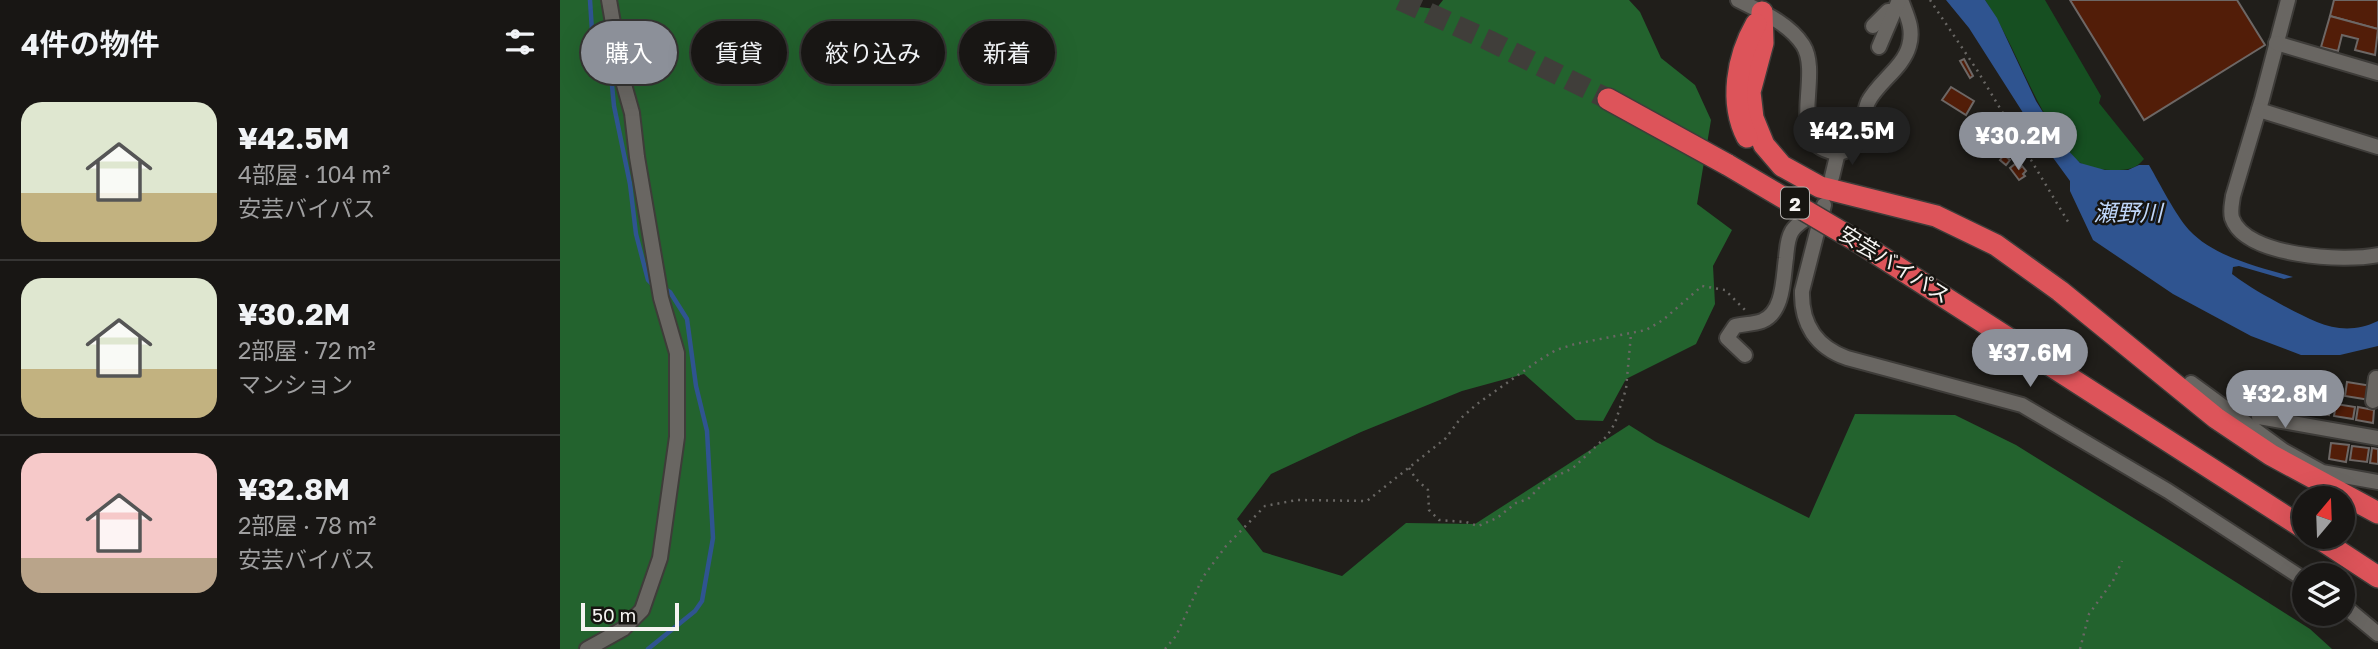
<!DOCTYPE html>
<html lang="ja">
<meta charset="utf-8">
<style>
:root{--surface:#181614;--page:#211f1d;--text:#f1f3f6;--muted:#9f9fa0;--line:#363534;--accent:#8c9099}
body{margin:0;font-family:"Golos Text","Noto Sans JP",sans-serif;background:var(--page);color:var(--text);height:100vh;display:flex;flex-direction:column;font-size:26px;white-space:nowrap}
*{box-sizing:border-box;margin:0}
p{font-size:23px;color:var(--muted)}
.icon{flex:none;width:38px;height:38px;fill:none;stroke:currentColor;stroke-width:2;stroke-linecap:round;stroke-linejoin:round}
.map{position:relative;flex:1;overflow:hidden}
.side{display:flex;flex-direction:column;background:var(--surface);width:560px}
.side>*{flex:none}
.guide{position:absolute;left:21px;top:21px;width:665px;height:63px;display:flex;gap:14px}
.needle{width:46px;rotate:19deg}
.controls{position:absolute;left:1732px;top:486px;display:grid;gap:14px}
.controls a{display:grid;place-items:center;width:63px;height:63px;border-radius:50%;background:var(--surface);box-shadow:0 7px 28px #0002,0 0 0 2px var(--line);font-size:35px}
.scale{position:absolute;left:21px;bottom:18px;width:98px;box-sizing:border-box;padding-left:7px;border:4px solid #f6f4f2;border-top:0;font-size:19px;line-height:24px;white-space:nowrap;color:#f6f4f2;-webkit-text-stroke:5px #171511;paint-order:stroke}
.price{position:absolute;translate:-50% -60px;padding:0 16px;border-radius:24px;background:var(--accent);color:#fff;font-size:23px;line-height:46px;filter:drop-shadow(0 2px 4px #0008)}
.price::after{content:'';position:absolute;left:50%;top:42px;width:21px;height:16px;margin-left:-10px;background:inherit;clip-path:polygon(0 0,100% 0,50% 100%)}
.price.active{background:#222;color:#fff}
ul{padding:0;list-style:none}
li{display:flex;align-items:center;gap:21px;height:175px;padding:0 21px}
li+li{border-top:2px solid var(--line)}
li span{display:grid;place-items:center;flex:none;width:196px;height:140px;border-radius:21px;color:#555}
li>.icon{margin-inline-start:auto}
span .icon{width:84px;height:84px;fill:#fffc;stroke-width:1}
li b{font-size:30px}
h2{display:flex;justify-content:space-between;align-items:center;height:84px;padding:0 21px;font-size:30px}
.tag{padding:0 24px;border-radius:32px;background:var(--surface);box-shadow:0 7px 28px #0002,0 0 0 2px var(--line);font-size:24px;line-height:63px}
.tag.active{background:var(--accent);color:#fff}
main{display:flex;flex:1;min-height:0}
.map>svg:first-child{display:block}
.green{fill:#164f21}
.forest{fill:#23632e}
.water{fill:#2f5490}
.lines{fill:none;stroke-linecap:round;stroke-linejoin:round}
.stream{stroke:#2f5490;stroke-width:4.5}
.building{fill:#521d08;stroke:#6d6765;stroke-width:2}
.highway-tunnel{stroke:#403e3a;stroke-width:21;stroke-dasharray:21 10;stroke-linecap:butt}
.minor-casing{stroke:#3e3c39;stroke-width:18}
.highway-casing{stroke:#3e3c39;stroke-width:24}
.path{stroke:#696764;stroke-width:2.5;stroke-dasharray:2 5;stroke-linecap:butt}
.minor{stroke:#696662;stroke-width:14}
.highway{stroke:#dd545a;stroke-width:21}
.highway-bridge-casing{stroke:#3e3c39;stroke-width:24;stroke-linecap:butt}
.highway-bridge{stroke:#dd545a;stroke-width:21}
.labels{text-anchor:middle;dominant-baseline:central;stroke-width:5;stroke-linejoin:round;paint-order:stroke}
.shield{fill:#171511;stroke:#b3b1ae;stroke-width:2}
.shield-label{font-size:19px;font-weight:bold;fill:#f6f4f2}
.street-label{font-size:21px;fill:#f6f4f2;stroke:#171511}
.water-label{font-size:23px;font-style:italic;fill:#c0d7fa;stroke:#171511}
</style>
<main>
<section class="side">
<h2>4件の物件<svg class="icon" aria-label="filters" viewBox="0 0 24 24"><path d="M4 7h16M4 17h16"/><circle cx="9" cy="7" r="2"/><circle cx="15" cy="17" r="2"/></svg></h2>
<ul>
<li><span style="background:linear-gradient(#dfe7d0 65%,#c2b280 0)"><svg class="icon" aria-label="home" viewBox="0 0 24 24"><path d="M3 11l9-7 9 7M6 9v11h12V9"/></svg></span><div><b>¥42.5M</b><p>4部屋 · 104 m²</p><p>安芸バイパス</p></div></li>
<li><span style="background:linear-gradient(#dfe7d0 65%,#c2b280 0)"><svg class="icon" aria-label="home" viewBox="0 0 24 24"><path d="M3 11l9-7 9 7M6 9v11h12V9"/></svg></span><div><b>¥30.2M</b><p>2部屋 · 72 m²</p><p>マンション</p></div></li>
<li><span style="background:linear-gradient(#f6c9c9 75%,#b9a48a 0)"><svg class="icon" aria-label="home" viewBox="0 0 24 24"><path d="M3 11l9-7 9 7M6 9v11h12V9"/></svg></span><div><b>¥32.8M</b><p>2部屋 · 78 m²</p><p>安芸バイパス</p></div></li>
</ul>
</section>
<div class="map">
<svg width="1818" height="649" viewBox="0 0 1818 649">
<rect width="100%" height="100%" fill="#201e1a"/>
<path class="green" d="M 1425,0 L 1485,0 L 1541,96 L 1539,103 L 1584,159 C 1576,169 1567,170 1555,170 C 1544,170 1528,169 1519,162 C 1508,154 1500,140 1493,128 C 1467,87 1452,40 1425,0 Z"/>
<polygon class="forest" points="0,0 857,0 859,7 876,9 883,0 1069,0 1080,12 1101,58 1135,85 1151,120 1137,204 1172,230 1153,266 1155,304 1136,344 1066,379 1043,421 1016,420 964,374 902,391 801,432 711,474 677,519 703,552 782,576 846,523 915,524 1069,425 1096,442 1249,518 1295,414 1395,415 1456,445 1614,543 1750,629 1772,649 0,649"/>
<path class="water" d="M 1386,0 L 1425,0 L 1437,18 L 1476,101 L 1504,146 L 1520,163 L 1545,170 L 1568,170 L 1579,165 L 1589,165 C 1600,184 1615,214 1629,230 C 1654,257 1699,267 1733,277 L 1724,279 L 1679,266 L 1673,267 L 1672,274 C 1689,287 1706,296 1724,306 C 1757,323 1782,338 1818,321 L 1818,346 L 1780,355 L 1741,355 L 1691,336 L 1613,294 L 1533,240 L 1510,191 L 1510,181 L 1483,144 L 1409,28 Z"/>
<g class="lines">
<g class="stream">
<polyline points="30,0 32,31 39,39 51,75 54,106 70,184 76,234 88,280 95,287"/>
<polyline points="88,649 135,611 142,601 153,538 147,431 136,386 127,319 110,292 104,288"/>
</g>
</g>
<g class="building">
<polygon points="1510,0 1677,0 1705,45 1584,120"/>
<polygon points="1774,0 1818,0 1818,29 1770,16"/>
<polygon points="1770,16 1818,29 1815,55 1795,50 1798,39 1782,35 1778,51 1761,47"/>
<polygon points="1404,59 1413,76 1410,78 1400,61"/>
<polygon points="1391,87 1414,101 1406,115 1382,100"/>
<polygon points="1406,134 1413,142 1409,145 1402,138"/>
<polygon points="1444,155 1450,160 1446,165 1440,160"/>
<polygon points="1455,164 1459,169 1462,166 1466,171 1463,174 1465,176 1459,180 1450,168"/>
<polygon points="1685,382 1702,384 1700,398 1683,395"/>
<polygon points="1763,382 1774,383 1773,393 1762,392"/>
<polygon points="1787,382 1812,386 1810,400 1785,396"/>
<polygon points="1707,389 1728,392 1726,406 1705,403"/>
<polygon points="1730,395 1748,398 1746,412 1728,409"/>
<polygon points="1752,399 1771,402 1769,415 1750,412"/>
<polygon points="1776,404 1795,407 1793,419 1774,416"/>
<polygon points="1798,407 1814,410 1813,423 1796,420"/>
<polygon points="1771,443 1789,445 1786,462 1769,459"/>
<polygon points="1792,446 1809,448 1807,462 1790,460"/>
<polygon points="1812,448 1818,449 1818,464 1810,463"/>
</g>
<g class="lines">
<polyline class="highway-tunnel" points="840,0 930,41 1048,99"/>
<defs>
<g id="minor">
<path d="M 1178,0 C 1200,11 1229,23 1243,45 C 1262,75 1227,139 1269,151 C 1278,154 1287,152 1294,146 C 1308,134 1301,118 1308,102 C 1318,82 1343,68 1349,46 C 1354,29 1347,16 1341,0"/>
<path d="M 1728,0 L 1702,99 L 1673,196 C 1672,204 1670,210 1672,218 C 1685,257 1785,262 1818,255"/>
<polyline points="1313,26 1328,11 1334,11"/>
<polyline points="1716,43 1818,73"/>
<polyline points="1319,47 1339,0"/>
<polyline points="1699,110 1818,147"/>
<polyline points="1272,177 1278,152"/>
<path d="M 1264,205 L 1242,291 C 1241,324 1256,347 1287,358 L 1462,405 L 1608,491 L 1745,580"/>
<path d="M 1185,355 L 1167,338 L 1175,326 C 1183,324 1194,324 1202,321 C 1224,312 1223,278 1226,258 C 1227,249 1227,239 1232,231 C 1238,222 1249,217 1258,212"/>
<polyline points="1631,383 1724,451 1762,472 1818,482"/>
<polyline points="1813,401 1816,378"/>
<polyline points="1699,417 1818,438"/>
<polyline points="1783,605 1818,634"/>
<polyline points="27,649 63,629 82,610 100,558 117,437 117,353 101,298 77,157 72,113 63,81 49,0"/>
</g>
<g id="highway">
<polyline points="1202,12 1203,43 1190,92 1193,118 1204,145 1222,166 1260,187 1376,216 1436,245 1500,291 1656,418 1711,455 1818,513"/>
<polyline points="1048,99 1168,165"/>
<path d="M 1187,137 C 1169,102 1177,57 1196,24"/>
<polyline points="1300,243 1745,529"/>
<polyline points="1757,537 1818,577"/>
</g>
</defs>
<use href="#minor" class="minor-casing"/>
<use href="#highway" class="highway-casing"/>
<g class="path">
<polyline points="1370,0 1417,70 1510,225"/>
<polyline points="849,468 856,479 868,490 869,510 879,520 906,522 918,526 937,518 956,503 968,499 986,481 1013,468 1047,436 1055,423 1066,389 1071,334"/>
<polyline points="605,649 616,636 643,577 666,546 705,506 737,500 807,501 886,438 900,419 917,404 978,361 996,350 1015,344 1086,330 1103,320 1142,286 1165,290 1186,311"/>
<polyline points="1520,649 1529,614 1553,581 1562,561"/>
</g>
<use href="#minor" class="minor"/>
<use href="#highway" class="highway"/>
<defs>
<polyline id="highway-bridge" points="1168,165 1300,243"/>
</defs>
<use href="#highway-bridge" class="highway-bridge-casing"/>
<use href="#highway-bridge" class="highway-bridge"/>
</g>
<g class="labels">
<rect class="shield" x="1221" y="187.5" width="28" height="31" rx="5"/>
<g class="shield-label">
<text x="1235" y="203">2</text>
</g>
<g class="street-label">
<text transform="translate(1335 264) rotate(32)">安芸バイパス</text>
</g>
<g class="water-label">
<text x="1568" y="212">瀬野川</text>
</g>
</g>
</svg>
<div class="controls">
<a><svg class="needle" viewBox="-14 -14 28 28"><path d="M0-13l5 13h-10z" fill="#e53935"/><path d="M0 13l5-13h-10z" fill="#9f9fa0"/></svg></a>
<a><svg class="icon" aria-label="layers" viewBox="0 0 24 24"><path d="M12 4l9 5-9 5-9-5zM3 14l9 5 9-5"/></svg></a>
</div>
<div class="scale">50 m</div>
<b class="price active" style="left:1292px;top:167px">¥42.5M</b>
<b class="price" style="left:1458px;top:172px">¥30.2M</b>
<b class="price" style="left:1470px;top:389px">¥37.6M</b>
<b class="price" style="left:1725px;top:430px">¥32.8M</b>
<div class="guide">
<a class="tag active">購入</a>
<a class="tag">賃貸</a>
<a class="tag">絞り込み</a>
<a class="tag">新着</a>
</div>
</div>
</main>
